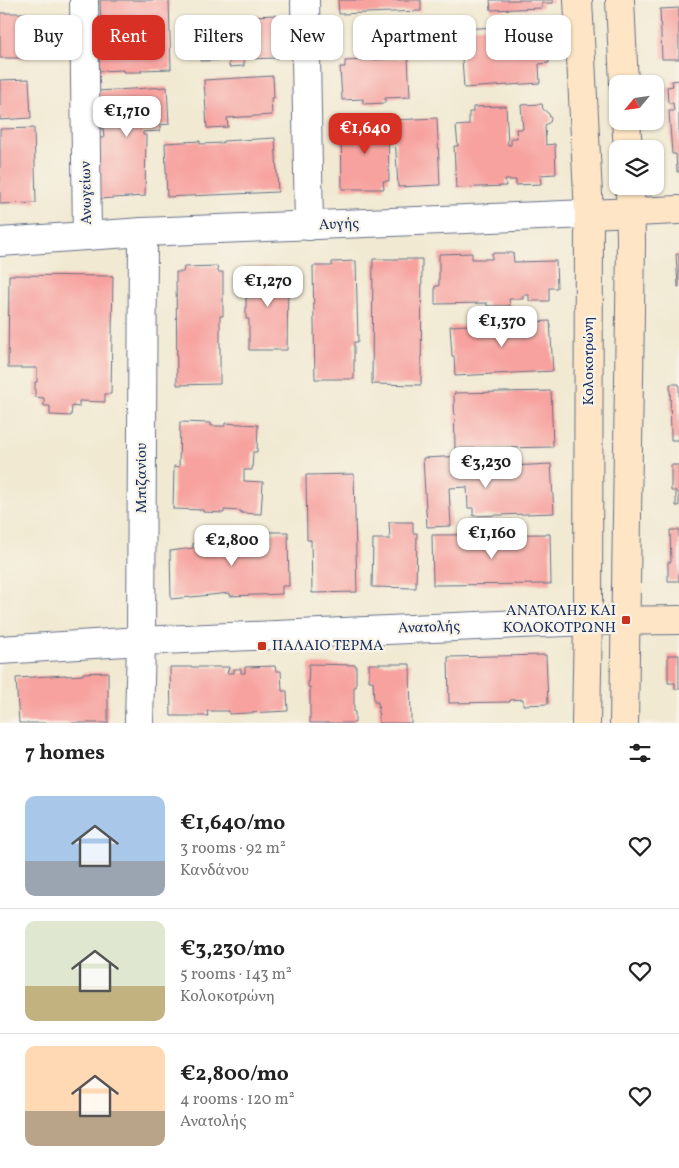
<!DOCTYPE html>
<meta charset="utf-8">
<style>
:root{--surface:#fff;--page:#f6f6f6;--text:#222;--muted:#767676;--line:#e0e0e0;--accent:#d93025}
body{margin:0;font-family:Vollkorn,serif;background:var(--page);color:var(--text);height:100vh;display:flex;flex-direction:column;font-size:19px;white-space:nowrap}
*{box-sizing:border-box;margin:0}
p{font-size:16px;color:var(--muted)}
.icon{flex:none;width:28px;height:28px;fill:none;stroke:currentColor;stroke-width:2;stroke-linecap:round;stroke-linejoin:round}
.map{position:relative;height:723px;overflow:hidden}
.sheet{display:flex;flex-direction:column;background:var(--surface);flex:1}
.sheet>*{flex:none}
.hud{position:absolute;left:15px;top:15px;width:650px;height:45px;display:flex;gap:10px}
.needle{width:32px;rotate:241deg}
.controls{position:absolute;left:609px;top:75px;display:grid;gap:10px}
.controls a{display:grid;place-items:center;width:55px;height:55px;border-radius:10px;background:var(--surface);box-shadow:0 1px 4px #0004;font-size:25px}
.price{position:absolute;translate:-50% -42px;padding:0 11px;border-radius:10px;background:#fff;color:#222;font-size:16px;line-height:32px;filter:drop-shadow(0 1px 2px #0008)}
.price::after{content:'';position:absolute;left:50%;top:30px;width:15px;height:11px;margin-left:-8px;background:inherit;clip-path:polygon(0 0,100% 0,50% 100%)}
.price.current{background:var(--accent);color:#fff}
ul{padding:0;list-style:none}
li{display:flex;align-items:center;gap:15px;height:125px;padding:0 25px}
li+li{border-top:1px solid var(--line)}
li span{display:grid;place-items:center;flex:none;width:140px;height:100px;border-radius:10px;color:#555}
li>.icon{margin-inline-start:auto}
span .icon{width:60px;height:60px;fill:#fffc;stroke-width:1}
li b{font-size:21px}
h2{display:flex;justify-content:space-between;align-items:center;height:60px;padding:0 25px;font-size:21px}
.pill{padding:0 18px;border-radius:10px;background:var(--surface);box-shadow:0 1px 4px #0004;font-size:18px;line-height:45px}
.pill.current{background:var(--accent);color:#fff}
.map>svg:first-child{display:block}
.building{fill:#f7a29f}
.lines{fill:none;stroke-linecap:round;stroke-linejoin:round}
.street-casing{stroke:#667087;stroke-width:30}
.secondary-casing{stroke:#667087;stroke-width:30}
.street{stroke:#fff;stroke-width:28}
.secondary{stroke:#fde5c5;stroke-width:28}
.poi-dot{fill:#c8321e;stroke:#f7f3e8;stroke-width:2}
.labels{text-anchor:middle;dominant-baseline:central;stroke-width:4.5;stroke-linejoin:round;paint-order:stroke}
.street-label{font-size:15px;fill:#1b2f5e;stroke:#f7f3e8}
.poi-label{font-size:15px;fill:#1b2f5e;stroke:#f7f3e8;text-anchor:end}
</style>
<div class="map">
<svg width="679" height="723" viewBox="0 0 679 723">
<rect width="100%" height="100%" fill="#f7f3e8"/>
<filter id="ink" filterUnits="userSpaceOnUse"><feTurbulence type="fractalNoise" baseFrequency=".02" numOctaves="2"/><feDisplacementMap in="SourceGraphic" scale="10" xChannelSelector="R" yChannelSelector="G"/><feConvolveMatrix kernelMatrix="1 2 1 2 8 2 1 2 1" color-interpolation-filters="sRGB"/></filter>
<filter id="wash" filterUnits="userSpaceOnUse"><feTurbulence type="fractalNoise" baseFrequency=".0096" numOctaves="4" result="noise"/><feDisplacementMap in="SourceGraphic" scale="20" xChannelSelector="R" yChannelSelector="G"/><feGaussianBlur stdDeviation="1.12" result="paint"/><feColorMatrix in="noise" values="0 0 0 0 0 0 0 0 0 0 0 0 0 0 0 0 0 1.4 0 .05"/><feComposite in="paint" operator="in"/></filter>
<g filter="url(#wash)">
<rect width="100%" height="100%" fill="#f1e9d2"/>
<g id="blocks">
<g class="building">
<polygon points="100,0 169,0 171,69 141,70 142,72 123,72 123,70 99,71 99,36 106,36 106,27 101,27"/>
<polygon points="338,0 421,0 421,11 339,14"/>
<polygon points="490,0 553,0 553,3 542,3 542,8 491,10"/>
<polygon points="679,8 679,59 662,59 660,9"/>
<polygon points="0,13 26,13 26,18 39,17 39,53 30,53 31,58 0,58"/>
<polygon points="276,15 277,19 280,19 281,52 278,52 278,58 244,59 244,66 229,67 229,60 200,61 198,18"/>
<polygon points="535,25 537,35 547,35 549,63 539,64 540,83 464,88 460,29"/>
<polygon points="408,58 410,97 385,98 385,103 363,104 363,99 342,100 340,67 345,67 345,61"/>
<polygon points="273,76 274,98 271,98 272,115 227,118 228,127 207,128 204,80"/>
<polygon points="29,79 31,118 0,120 0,80"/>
<polygon points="679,80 679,172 677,172 676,154 672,154 669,111 674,111 673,103 668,103 667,87 673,86 672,81"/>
<polygon points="167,87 169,124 160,125 160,131 143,132 143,135 146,135 145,196 98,199 96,138 104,138 103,128 99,128 97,91"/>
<polygon points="542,104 543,109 549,114 551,119 550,122 545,125 546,145 555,144 556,174 540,175 541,184 516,185 516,180 505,180 506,186 456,188 454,146 458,146 456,126 469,125 469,112 473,112 473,107 506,106 508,145 511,145 511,138 517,138 516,129 523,129 521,105"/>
<polygon points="437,118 440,185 398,187 394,120"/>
<polygon points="384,120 385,126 388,126 389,181 383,181 384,189 342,189 341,121"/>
<polygon points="34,128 36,203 0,204 0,129"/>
<polygon points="275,138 278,192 167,197 165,143 200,141 200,144 223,143 223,141"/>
<polygon points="472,253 472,259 492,259 492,253 513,253 514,262 556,261 557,288 549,288 549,301 529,301 529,295 523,295 523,299 509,299 510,306 487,306 487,303 435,304 435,286 439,286 439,254"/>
<polygon points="676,254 679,254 679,287 678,287"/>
<polygon points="373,259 422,259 421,385 372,384"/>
<polygon points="356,261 358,342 354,342 354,379 315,379 313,266 332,266 332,262"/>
<polygon points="217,266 218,272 223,272 223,316 220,316 220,384 177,385 176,272 183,272 184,267"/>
<polygon points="246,267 290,268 290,283 288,283 287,350 249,350 249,319 246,319 246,297 249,297 249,282 246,282"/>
<polygon points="9,275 113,276 111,394 105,394 105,402 79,401 79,407 72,406 71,416 50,415 50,406 44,406 44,398 35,397 35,382 37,382 37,368 8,368"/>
<polygon points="550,321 553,371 455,376 454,356 452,356 450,326"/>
<polygon points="670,384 679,384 679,440 671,440"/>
<polygon points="551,391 553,447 455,449 454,393"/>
<polygon points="180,422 211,423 211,426 225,426 225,423 258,425 257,452 253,452 252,470 244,470 244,481 263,482 261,514 241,513 241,511 224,510 224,513 203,512 203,510 173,509 174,466 179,467"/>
<polygon points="465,456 466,475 471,475 471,468 551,464 554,513 473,516 473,508 468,508 467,487 449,488 451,526 427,527 423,458"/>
<polygon points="671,465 679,465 679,506 676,506 676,491 671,491"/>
<polygon points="354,474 357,592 312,593 311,540 307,540 306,475"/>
<polygon points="389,522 413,522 413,533 417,533 416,588 372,587 373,539 390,539"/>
<polygon points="670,530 679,530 679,581 668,581 668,562 671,562"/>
<polygon points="231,532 288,532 289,586 282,586 282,594 230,596 230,593 171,599 170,551 193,548 193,543 224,542 225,550 231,549"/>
<polygon points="550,534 551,584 433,585 432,535"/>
<polygon points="546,655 548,704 523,705 523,699 510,700 510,702 449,703 448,657"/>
<polygon points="668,655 679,655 679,689 675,689 675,683 668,683"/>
<polygon points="309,664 356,665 356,687 354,687 354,712 355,712 355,723 310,723 310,687 308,687"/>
<polygon points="369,664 410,664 411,723 379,723 378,702 374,702 373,681 369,681"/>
<polygon points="275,666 276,671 281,671 282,691 287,691 288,711 229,714 229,711 207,711 208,716 171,716 170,667 229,667 227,673 234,673 234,669 241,669 241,673 245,673 245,667"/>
<polygon points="108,672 108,723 19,723 16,678 66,675 66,676 83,675 83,673"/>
</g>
</g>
</g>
<g filter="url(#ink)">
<use href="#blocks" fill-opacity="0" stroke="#667087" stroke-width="1"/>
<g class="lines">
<defs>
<g id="street">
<polyline points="84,0 87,236"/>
<polyline points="305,0 309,226"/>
<polyline points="0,242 143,232 589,214"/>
<polyline points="0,650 141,641 588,621"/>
<polyline points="139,723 141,641 143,232"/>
</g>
<g id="secondary">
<polyline points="578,0 589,214 588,621 586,723"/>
<polyline points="620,0 624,84"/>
<polyline points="626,121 628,149"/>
<polyline points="589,214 679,210"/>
<polyline points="607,621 679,620"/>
<polyline points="624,723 631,242 630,186"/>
</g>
</defs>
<use href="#street" class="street-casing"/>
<use href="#secondary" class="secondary-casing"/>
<use href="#street" class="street"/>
<use href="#secondary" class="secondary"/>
</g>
</g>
<g class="poi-dot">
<rect x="621" y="615" width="10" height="10" rx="2.5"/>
<rect x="257" y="641" width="10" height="10" rx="2.5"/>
</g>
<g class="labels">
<g class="street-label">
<text transform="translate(87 193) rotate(-91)">Ανωγείων</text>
<text transform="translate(339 225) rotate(-2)">Αυγής</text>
<text transform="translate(589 361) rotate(-90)">Κολοκοτρώνη</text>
<text transform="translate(142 478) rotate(-90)">Μπιζανίου</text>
<text transform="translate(429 628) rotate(-2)">Ανατολής</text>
</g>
<g class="poi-label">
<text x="616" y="611">ΑΝΑΤΟΛΗΣ ΚΑΙ<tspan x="616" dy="17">ΚΟΛΟΚΟΤΡΩΝΗ</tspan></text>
<text x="272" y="646" text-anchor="start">ΠΑΛΑΙΟ ΤΕΡΜΑ</text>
</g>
</g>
</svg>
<div class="controls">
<a><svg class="needle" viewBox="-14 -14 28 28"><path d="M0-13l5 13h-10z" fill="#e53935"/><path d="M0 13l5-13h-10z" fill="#767676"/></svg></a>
<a><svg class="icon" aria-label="layers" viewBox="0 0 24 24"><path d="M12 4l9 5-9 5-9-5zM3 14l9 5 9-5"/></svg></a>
</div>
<b class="price" style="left:127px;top:138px">€1,710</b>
<b class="price current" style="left:365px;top:155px">€1,640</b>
<b class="price" style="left:268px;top:308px">€1,270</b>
<b class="price" style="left:502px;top:348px">€1,370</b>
<b class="price" style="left:486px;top:489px">€3,230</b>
<b class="price" style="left:492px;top:560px">€1,160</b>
<b class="price" style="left:232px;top:567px">€2,800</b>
<div class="hud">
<a class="pill">Buy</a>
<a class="pill current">Rent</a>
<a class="pill">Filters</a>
<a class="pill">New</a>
<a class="pill">Apartment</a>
<a class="pill">House</a>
</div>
</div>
<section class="sheet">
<h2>7 homes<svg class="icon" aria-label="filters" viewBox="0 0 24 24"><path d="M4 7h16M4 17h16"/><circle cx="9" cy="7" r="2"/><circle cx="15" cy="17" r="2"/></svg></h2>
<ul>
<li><span style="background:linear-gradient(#a9c7e8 65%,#9aa5b1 0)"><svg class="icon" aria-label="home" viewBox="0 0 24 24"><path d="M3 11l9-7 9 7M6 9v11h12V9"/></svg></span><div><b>€1,640/mo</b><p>3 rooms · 92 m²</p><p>Κανδάνου</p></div><svg class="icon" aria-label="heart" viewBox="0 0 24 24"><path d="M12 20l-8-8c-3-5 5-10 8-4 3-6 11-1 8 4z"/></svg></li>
<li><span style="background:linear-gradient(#dfe7d0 65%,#c2b280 0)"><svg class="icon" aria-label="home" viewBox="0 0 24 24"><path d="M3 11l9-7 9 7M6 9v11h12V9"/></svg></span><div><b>€3,230/mo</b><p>5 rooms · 143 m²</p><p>Κολοκοτρώνη</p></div><svg class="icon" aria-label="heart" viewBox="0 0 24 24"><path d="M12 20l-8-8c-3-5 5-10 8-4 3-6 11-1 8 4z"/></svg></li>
<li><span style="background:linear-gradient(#ffd9b3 65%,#b9a48a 0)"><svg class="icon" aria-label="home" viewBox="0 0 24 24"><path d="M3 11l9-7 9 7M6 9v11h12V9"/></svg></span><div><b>€2,800/mo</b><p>4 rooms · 120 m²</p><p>Ανατολής</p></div><svg class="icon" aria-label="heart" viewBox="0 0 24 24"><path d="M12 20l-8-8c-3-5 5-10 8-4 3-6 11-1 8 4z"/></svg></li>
</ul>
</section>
